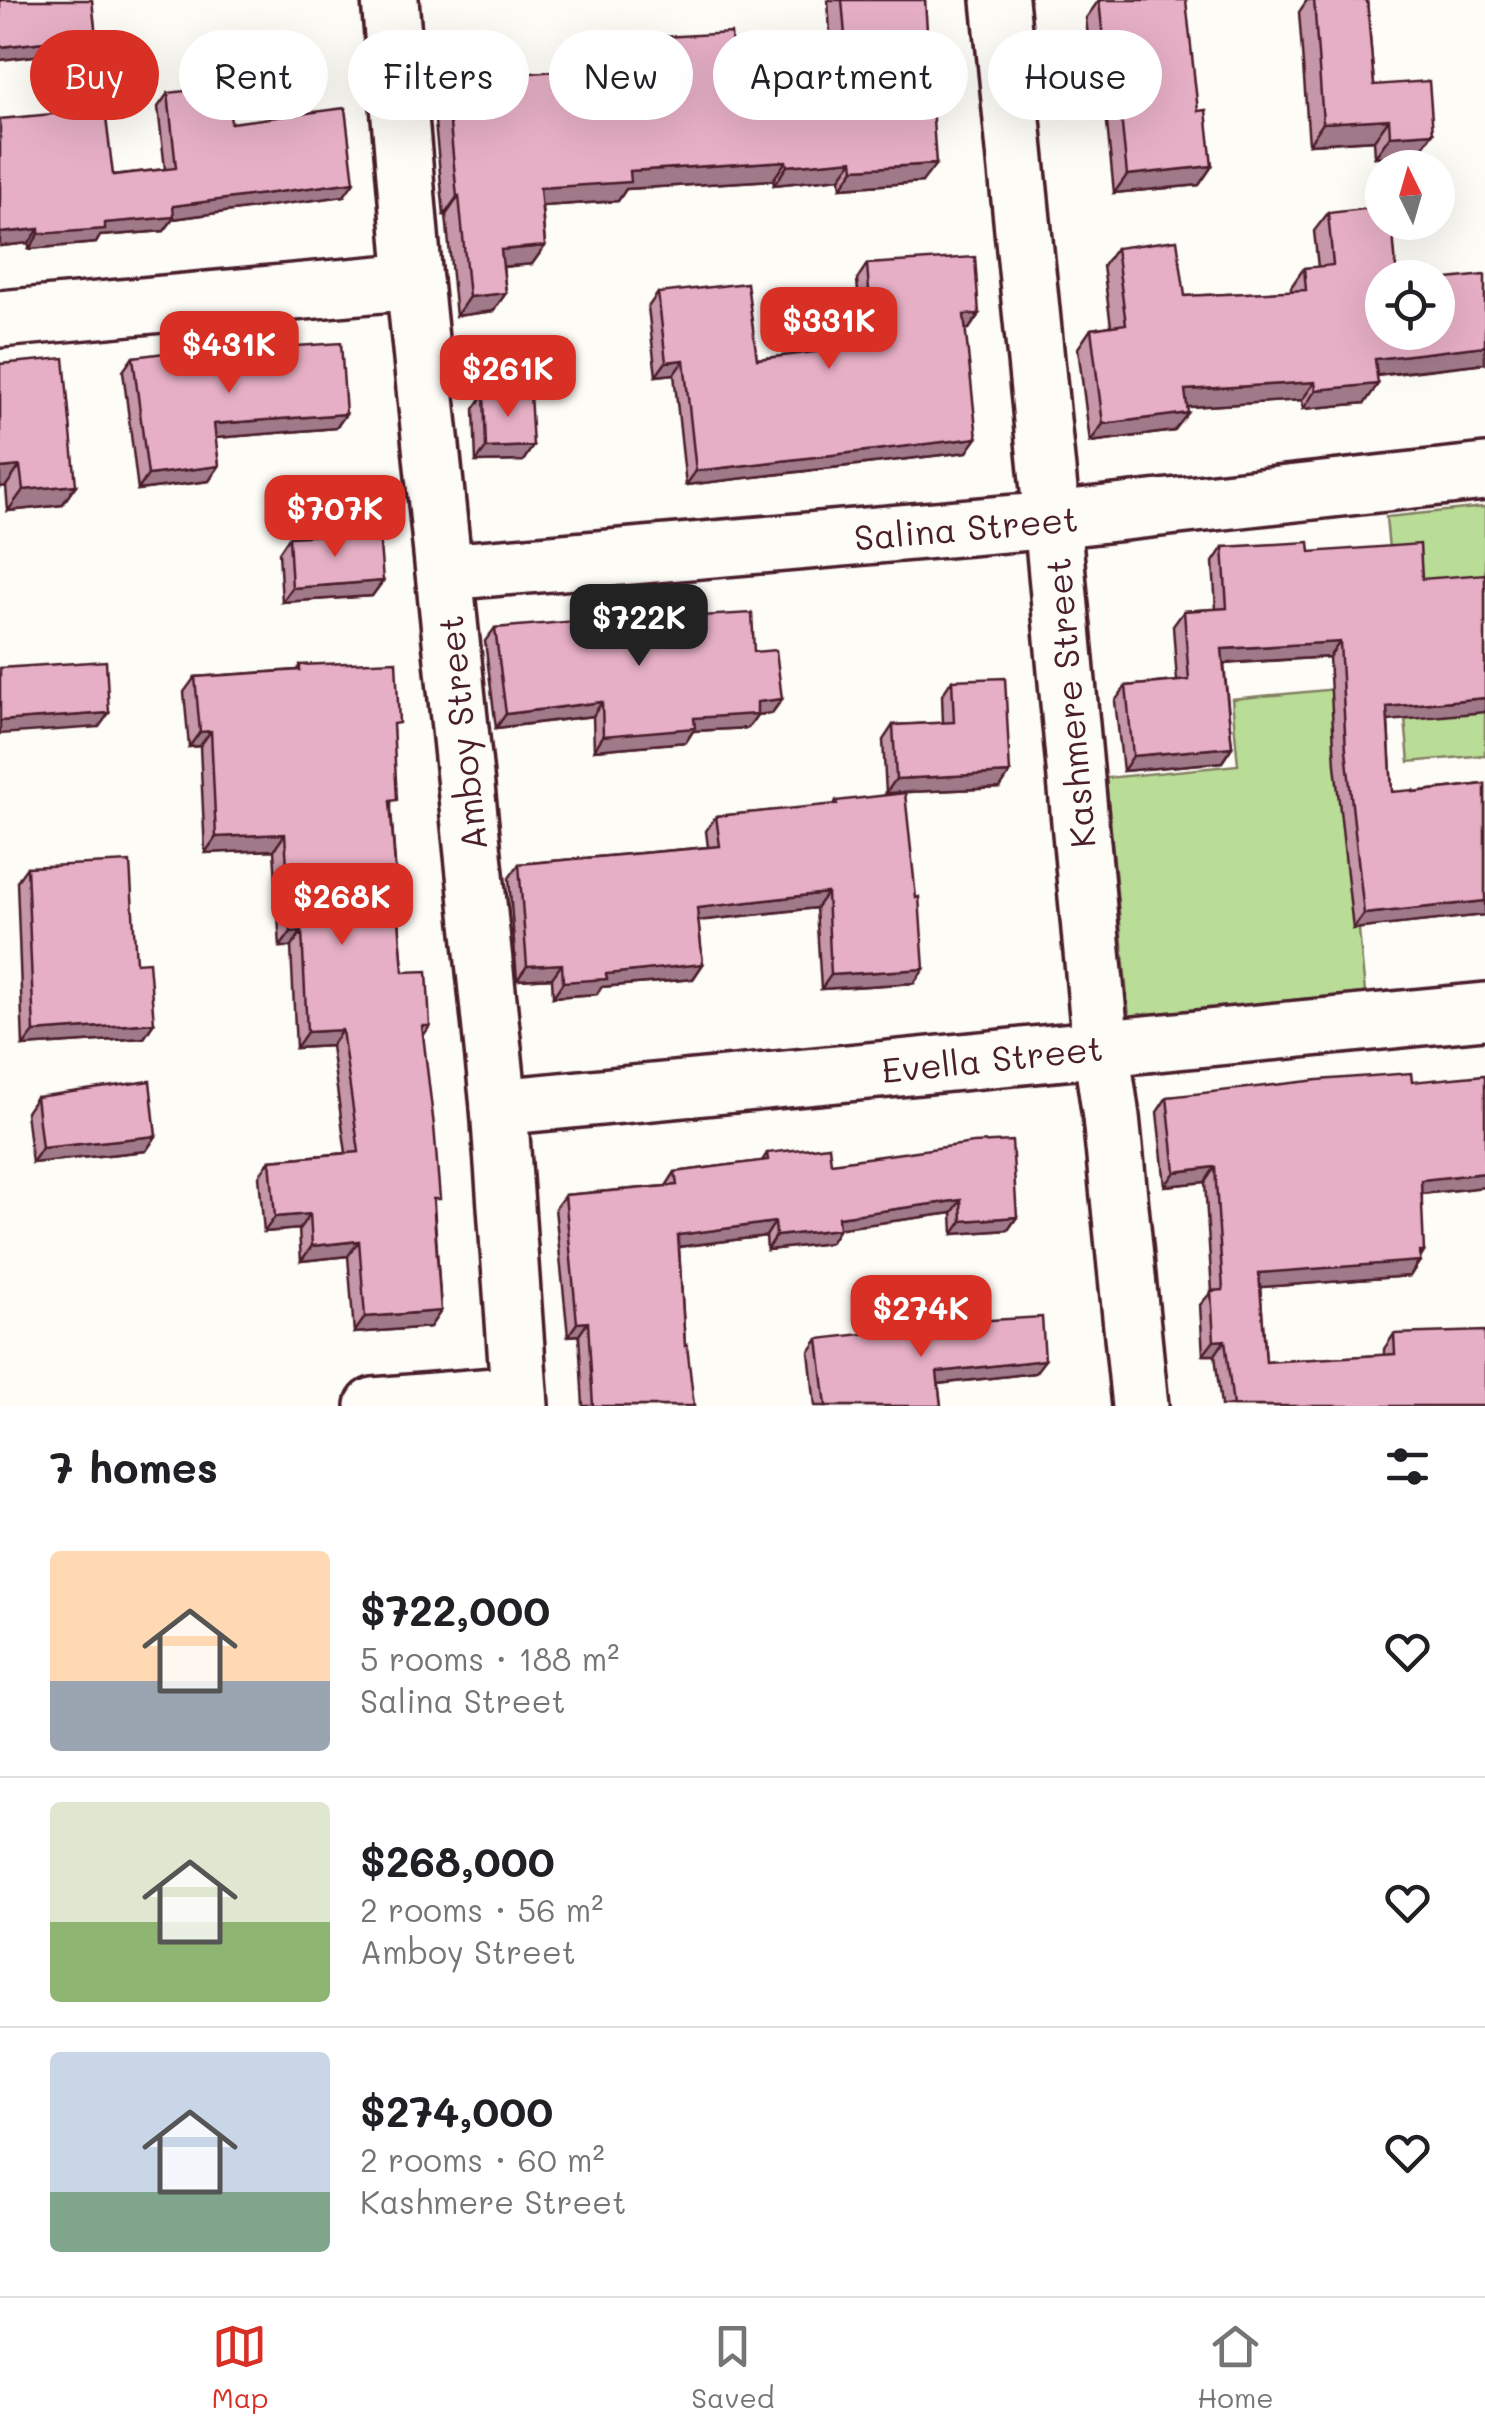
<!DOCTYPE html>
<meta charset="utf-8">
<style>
:root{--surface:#fff;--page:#f2f2f2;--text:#202124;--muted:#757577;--line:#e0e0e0;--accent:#d93025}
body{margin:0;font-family:Mali,sans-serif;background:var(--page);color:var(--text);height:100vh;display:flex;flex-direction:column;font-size:38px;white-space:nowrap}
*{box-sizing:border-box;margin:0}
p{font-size:32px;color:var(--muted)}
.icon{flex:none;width:55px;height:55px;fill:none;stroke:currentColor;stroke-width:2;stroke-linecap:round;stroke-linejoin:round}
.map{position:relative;height:1406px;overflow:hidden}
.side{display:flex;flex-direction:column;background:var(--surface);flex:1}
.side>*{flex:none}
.top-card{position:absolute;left:30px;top:30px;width:1425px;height:90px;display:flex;gap:20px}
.needle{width:65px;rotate:355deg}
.controls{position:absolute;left:1365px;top:150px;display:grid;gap:20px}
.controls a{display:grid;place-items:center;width:90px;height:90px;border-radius:50%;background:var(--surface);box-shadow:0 10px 40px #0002;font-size:50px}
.price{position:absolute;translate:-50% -85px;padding:0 22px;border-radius:20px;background:var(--accent);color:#fff;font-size:32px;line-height:65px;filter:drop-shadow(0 2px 5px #0008)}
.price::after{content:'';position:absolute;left:50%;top:60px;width:30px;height:22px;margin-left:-15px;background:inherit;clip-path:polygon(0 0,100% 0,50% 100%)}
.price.current{background:#222;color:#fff}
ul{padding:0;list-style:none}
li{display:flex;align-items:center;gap:30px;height:250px;padding:0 50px}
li+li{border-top:2px solid var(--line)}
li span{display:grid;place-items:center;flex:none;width:280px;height:200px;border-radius:10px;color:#555}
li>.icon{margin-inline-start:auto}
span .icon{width:120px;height:120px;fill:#fffc;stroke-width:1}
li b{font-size:42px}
h2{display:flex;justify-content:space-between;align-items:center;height:120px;padding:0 50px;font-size:42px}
.chip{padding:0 35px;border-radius:45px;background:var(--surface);box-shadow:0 10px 40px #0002;font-size:35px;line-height:90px}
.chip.current{background:var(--accent);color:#fff}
.tab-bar{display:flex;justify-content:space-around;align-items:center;height:140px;border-top:2px solid var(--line);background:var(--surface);font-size:28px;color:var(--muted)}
.tab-bar a{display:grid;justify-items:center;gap:5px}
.tab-bar .current{color:var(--accent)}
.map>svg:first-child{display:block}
.green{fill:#b9dd97;stroke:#827e61;stroke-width:2.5}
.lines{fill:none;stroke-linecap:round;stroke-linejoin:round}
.minor-casing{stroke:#4a1f2b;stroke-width:62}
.minor{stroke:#fdfcf7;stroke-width:55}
.wall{fill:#c696a9;stroke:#4a1f2b;stroke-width:2.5}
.shaded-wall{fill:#a17a8a;stroke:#4a1f2b;stroke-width:2.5}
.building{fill:#e6afc5;stroke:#4a1f2b;stroke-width:2.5}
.labels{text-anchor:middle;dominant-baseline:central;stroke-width:9;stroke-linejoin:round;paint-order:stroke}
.street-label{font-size:35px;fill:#4a1f2b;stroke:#fdfcf7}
</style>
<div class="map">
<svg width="1485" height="1406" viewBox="0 0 1485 1406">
<rect width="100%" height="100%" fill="#fdfcf7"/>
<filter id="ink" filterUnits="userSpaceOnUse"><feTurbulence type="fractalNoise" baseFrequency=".01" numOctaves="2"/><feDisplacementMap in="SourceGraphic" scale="20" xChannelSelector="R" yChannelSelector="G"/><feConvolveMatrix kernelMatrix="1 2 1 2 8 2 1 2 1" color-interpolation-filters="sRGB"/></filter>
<g filter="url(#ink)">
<g class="green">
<polygon points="1485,507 1485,755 1409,762 1386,517"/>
<polygon points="1336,689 1365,993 1129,1016 1106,778 1238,765 1232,699"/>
</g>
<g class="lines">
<defs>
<g id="minor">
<polyline points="390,0 414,281 499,1107 520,1406"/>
<polyline points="1000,0 1052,520 1101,1048 1111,1117 1140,1406"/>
<polyline points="0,319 414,281"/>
<polyline points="445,572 1052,520 1485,472"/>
<polyline points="499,1107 1485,1011"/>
<polyline points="374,1406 519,1394"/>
</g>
</defs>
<use href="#minor" class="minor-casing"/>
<use href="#minor" class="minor"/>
</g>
<g class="wall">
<polygon points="828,0 925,0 922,182 841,188 840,178 774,185 773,180 626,189 618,201 542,206 545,246 532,264 503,267 506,293 493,311 456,316 446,215 444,215 430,70 443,51 506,75 633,65 633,57 646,38 733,60 831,49"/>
<polygon points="1099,0 1198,111 1212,166 1199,185 1114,193 1105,103 1095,104 1086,18"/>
<polygon points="1307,0 1367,0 1374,85 1418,154 1375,157 1374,140 1309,144 1299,12"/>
<polygon points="168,93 231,123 344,196 173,219 164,231 100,236 96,243 29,249 29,243 0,246 113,175 165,169 158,107"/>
<polygon points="1328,213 1382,278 1485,363 1377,376 1365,403 1303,409 1302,400 1187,407 1174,431 1090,442 1078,348 1091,329 1111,326 1103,266 1116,248 1185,296 1291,291 1291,287 1304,268 1318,267 1314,231"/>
<polygon points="867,264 979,314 969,329 965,329 967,452 686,485 674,374 656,376 648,307 658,293 757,359 862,347 857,279"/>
<polygon points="205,352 346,414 336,428 215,438 219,466 209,481 138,490 123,371 133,357"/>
<polygon points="0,364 76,485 62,505 8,511 6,486 0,487"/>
<polygon points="484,394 533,446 523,461 476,462 474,409"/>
<polygon points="289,537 383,581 372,596 282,602 279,552"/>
<polygon points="1223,547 1310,552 1388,721 1392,792 1413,792 1485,784 1485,915 1353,929 1335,765 1329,657 1224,664 1232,747 1222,762 1123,771 1115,701 1126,686 1177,681 1173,626 1184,611 1216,609 1213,562"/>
<polygon points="683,617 754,652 782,699 772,713 757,715 748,728 693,731 686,742 594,750 593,716 496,728 485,641 495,628"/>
<polygon points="300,665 393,731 391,809 403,972 430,1026 423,1036 441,1311 430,1327 354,1333 348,1256 301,1261 299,1229 264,1232 259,1176 270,1160 346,1153 331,1046 296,1048 291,947 280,947 274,850 205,853 200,746 189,747 184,692 195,677 297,670"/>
<polygon points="952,680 1000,788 886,793 883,740 893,725 943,723 942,695"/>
<polygon points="836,801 914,983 821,989 816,908 698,921 703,964 693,979 601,987 597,994 553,997 552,978 517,980 509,878 519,864 708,847 706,831 716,816 834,805"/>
<polygon points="27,867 136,963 154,1023 144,1038 23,1046 17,881"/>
<polygon points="1412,1082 1485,1187 1422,1194 1420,1261 1410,1276 1260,1287 1266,1362 1384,1355 1384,1349 1394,1334 1485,1406 1221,1406 1215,1355 1203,1355 1200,1305 1212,1291 1205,1182 1165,1186 1157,1112 1167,1097"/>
<polygon points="36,1097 156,1136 146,1151 32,1163 26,1112"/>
<polygon points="767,1153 831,1163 1017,1217 1008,1230 953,1234 952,1213 839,1228 830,1243 767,1250 766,1236 679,1247 685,1346 694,1406 583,1406 579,1335 568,1336 555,1208 565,1195 666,1186 675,1172 762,1161"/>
<polygon points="818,1339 1035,1373 938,1384 941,1406 815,1406 809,1352"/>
</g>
<g class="shaded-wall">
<polygon points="96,36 86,50 0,60 0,47"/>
<polygon points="1118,85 1105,103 1095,104 1108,86"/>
<polygon points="1389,119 1374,140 1309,144 1323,123"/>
<polygon points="1433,133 1418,154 1375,157 1390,136"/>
<polygon points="853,160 840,178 774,185 787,166"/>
<polygon points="786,161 773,180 626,189 618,201 527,207 540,188 630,171"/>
<polygon points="936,164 922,182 841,188 854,169"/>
<polygon points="1212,166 1199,185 1114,193 1127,175"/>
<polygon points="354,182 344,196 173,219 164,231 100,236 96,243 29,249 39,234 105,223 173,206"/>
<polygon points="459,196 446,215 444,215 457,197"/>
<polygon points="39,229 29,243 0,246 0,233"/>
<polygon points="545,246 532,264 488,268 501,250"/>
<polygon points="506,293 493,311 456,316 469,297"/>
<polygon points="979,314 969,329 954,330 964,315"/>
<polygon points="1485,346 1485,363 1362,377 1375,359"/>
<polygon points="684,360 674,374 656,376 666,362"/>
<polygon points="1315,382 1302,400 1172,408 1185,390"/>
<polygon points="1378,384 1365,403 1303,409 1316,390"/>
<polygon points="1188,413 1174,431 1090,442 1103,424"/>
<polygon points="346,414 336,428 204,439 214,424"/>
<polygon points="977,438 967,452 686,485 696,471"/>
<polygon points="533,446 523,461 476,462 486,448"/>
<polygon points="20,466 6,486 0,487 0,468"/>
<polygon points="219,466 209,481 138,490 148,475"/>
<polygon points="76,485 62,505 8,511 23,490"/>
<polygon points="383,581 372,596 282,602 292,588"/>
<polygon points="1340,642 1329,657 1212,664 1222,649"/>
<polygon points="1485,698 1485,712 1377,722 1387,707"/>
<polygon points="782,699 772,713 757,715 748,728 693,731 686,742 594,750 603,736 694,718 757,702"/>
<polygon points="602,702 593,716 496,728 506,714"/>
<polygon points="109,713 99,727 0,734 0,721"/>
<polygon points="211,731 200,746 189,747 200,732"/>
<polygon points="1232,747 1222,762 1123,771 1133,756"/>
<polygon points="1010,773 1000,788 886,793 896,779"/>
<polygon points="285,834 274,850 205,853 216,837"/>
<polygon points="827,893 816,908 687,922 697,908"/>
<polygon points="1485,901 1485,915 1353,929 1364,914"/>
<polygon points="302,931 291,947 280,947 291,932"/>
<polygon points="562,964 552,978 517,980 527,966"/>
<polygon points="703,964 693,979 601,987 597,994 553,997 563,982 606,974"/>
<polygon points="924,969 914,983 821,989 831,975"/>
<polygon points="154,1023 144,1038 23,1046 34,1032"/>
<polygon points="342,1030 331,1046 296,1048 307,1032"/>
<polygon points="156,1136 146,1151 32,1163 42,1148"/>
<polygon points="1215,1167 1205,1182 1165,1186 1175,1172"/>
<polygon points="1485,1173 1485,1187 1411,1195 1421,1180"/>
<polygon points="961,1200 952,1213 828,1230 838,1217"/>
<polygon points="310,1214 299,1229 264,1232 275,1217"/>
<polygon points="1017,1217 1008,1230 953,1234 962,1221"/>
<polygon points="775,1222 766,1236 669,1248 678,1235"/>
<polygon points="839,1229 830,1243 767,1250 776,1236"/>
<polygon points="359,1241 348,1256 301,1261 312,1246"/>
<polygon points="1424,1252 1410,1276 1249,1288 1259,1273"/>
<polygon points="441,1311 430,1327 354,1333 365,1317"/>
<polygon points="588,1322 579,1335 568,1336 577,1323"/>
<polygon points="1225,1340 1215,1355 1203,1355 1214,1341"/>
<polygon points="1045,1360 1035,1373 928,1385 937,1372"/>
</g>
<g class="building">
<polygon points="0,0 92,0 96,36 0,47"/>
<polygon points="842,0 925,0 936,164 854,169 853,160 787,166 786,161 630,171 631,182 540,188 545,246 501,250 506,293 469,297 459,196 457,197 443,51 504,45 506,75 647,64 646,38 731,33 733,60 846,47"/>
<polygon points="1099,0 1186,0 1198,111 1206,110 1212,166 1127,175 1118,85 1108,86"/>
<polygon points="1314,0 1367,0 1374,85 1429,81 1433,133 1390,136 1389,119 1323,123"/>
<polygon points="227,86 231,123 345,108 354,182 173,206 174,217 105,223 105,229 39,234 39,229 0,233 0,119 105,109 113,175 176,168 168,93"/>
<polygon points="1382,207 1382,222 1392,222 1397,278 1382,278 1382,332 1438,332 1438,280 1485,275 1485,346 1375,359 1378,384 1316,390 1315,382 1185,390 1188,413 1103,424 1091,329 1126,324 1116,248 1177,240 1185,296 1306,290 1304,268 1333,265 1328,213"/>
<polygon points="975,257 979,314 964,315 977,438 696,471 684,360 666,362 658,293 747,283 757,359 873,345 867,264"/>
<polygon points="341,343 346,414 214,424 219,466 148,475 133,357 204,348 205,352"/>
<polygon points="64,358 76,485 23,490 20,466 0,468 0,364"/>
<polygon points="530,393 533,446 486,448 484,394"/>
<polygon points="379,532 383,581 292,588 289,537"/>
<polygon points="1309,542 1310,552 1420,544 1422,579 1485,574 1485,698 1387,707 1392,792 1413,790 1413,792 1485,784 1485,901 1364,914 1346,750 1340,642 1222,649 1232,747 1133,756 1126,686 1189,680 1184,611 1227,608 1223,547"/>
<polygon points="683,612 683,617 752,613 754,652 776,650 782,699 757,702 757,714 694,718 695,728 603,736 602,702 506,714 495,628"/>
<polygon points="106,661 109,713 0,721 0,668"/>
<polygon points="396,661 399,723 393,724 397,800 390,801 403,972 427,971 430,1026 422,1026 434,1126 440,1199 433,1199 441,1311 365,1317 359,1241 312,1246 310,1214 275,1217 270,1160 359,1152 342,1030 307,1032 302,931 291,932 285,834 216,837 211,731 200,732 195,677 300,670 300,665"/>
<polygon points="1005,678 1010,773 896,779 893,725 954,722 952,680"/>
<polygon points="905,793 916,898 919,897 924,969 831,975 827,893 697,908 703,964 606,974 607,979 563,982 562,964 527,966 519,864 720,846 716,816 837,804 836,801"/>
<polygon points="130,862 136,963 149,962 154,1023 34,1032 27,867"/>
<polygon points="1411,1073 1412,1082 1485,1075 1485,1173 1421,1180 1424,1252 1420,1252 1420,1261 1259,1273 1266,1362 1395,1354 1394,1334 1485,1331 1485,1406 1233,1406 1225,1340 1214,1341 1211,1291 1223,1290 1215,1167 1175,1172 1167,1097 1318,1080"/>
<polygon points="150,1081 156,1136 42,1148 36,1097"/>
<polygon points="1012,1141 1017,1217 962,1221 961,1200 838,1217 839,1229 776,1236 775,1222 678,1235 685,1346 687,1345 694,1406 593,1406 588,1322 577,1323 565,1195 677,1185 675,1172 768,1160 767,1153 829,1146 831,1163 973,1143"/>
<polygon points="1042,1317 1045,1360 937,1372 941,1406 826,1406 818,1339 974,1321"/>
</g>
</g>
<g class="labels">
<g class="street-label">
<text transform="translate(966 527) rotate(-5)">Salina Street</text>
<text transform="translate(1069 703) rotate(-95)">Kashmere Street</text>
<text transform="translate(461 733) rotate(-96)">Amboy Street</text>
<text transform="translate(992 1058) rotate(-6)">Evella Street</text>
</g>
</g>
</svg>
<div class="controls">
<a><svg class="needle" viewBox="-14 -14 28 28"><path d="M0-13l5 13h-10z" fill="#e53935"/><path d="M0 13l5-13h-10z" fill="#757577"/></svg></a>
<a><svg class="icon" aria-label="locate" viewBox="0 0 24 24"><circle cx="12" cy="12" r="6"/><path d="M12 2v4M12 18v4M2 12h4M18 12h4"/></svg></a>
</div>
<b class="price" style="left:829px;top:372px">$331K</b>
<b class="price" style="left:229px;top:396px">$431K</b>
<b class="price" style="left:508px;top:420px">$261K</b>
<b class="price" style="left:335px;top:560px">$707K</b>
<b class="price current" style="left:639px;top:669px">$722K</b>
<b class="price" style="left:342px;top:948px">$268K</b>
<b class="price" style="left:921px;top:1360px">$274K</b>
<div class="top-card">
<a class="chip current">Buy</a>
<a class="chip">Rent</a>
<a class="chip">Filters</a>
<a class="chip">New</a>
<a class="chip">Apartment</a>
<a class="chip">House</a>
</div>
</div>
<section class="side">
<h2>7 homes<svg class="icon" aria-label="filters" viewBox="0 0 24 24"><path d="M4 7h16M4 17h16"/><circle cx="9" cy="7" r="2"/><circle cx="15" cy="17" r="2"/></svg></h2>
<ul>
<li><span style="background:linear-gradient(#ffd9b3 65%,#9aa5b1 0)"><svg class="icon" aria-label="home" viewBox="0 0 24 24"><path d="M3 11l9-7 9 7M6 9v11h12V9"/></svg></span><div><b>$722,000</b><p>5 rooms · 188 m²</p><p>Salina Street</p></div><svg class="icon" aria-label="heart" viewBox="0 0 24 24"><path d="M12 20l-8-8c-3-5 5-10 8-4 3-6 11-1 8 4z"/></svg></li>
<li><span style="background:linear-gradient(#dfe7d0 60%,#8fb573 0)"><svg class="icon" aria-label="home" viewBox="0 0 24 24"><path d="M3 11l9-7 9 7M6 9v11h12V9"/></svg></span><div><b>$268,000</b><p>2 rooms · 56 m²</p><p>Amboy Street</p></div><svg class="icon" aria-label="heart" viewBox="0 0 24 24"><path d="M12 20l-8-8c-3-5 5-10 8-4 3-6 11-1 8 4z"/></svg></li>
<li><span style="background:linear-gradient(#c9d6e8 70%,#7fa58c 0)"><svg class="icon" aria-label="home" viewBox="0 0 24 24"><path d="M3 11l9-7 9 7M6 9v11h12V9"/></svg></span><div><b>$274,000</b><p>2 rooms · 60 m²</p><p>Kashmere Street</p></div><svg class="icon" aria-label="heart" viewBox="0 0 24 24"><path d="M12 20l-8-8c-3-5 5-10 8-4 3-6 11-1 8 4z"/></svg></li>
</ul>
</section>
<nav class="tab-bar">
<a class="current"><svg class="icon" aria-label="map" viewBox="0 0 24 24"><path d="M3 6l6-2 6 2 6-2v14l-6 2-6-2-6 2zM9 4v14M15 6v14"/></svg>Map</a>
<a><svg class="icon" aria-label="saved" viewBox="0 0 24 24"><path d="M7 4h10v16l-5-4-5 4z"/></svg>Saved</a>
<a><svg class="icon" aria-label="home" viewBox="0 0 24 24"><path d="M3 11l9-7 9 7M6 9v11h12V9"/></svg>Home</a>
</nav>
